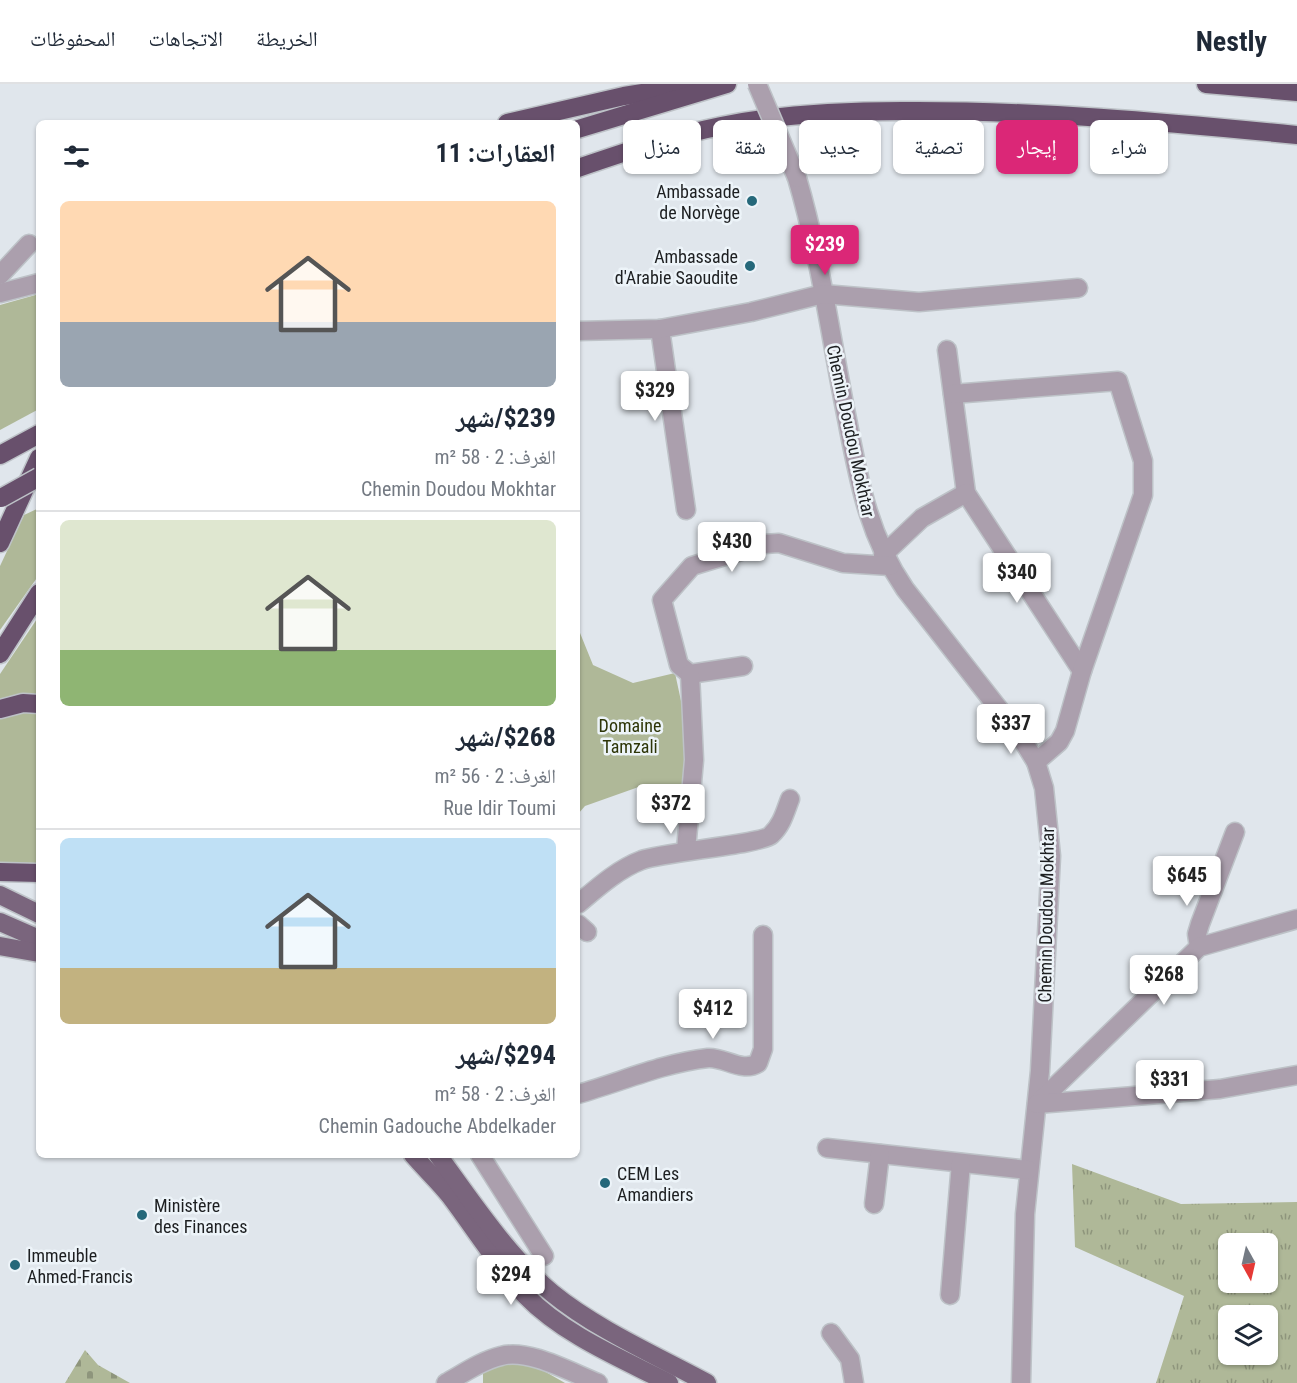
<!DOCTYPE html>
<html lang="ar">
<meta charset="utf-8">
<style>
:root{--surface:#fff;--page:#f2f2f3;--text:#1f2937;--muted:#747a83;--line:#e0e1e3;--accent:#db2777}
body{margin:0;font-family:"Roboto Condensed","Noto Naskh Arabic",sans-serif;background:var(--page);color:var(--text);direction:rtl;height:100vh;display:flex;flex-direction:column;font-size:22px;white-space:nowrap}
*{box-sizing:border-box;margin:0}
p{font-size:20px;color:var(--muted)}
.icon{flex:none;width:33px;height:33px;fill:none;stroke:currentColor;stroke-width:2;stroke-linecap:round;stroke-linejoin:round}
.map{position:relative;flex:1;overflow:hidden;direction:ltr}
.panel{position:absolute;left:36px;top:36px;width:544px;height:1038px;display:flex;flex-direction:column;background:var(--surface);border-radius:9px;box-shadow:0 2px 4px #0004;direction:rtl}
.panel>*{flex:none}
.top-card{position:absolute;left:598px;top:36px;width:570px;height:54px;direction:rtl;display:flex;gap:12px}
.needle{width:39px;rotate:172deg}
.buttons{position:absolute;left:1218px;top:1149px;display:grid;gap:12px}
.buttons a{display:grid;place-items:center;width:60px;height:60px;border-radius:9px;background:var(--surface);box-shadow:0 2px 4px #0004;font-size:30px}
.price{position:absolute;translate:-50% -51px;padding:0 14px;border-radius:6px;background:#fff;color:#222;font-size:20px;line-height:39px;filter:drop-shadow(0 2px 3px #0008)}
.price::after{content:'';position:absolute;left:50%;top:36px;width:18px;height:14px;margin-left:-9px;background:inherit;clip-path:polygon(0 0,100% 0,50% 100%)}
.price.on{background:var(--accent);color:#fff}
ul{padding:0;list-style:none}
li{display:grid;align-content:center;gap:12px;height:318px;padding:0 24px}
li+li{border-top:2px solid var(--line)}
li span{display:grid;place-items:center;height:186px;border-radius:9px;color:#555}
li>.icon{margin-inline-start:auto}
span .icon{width:108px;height:108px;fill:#fffc;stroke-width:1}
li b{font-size:26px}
h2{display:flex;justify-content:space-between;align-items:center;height:72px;padding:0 24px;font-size:26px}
.chip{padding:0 21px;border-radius:9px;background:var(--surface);box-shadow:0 2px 4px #0004;font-size:21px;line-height:54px}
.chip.on{background:var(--accent);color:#fff}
header{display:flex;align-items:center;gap:36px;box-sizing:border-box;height:84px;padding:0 30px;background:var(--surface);border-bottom:2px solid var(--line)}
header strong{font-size:28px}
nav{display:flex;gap:33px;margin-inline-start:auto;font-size:21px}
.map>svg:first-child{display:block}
.green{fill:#afb898}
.cemetery{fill:url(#cemetery-stones)}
.park{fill:url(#park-tufts);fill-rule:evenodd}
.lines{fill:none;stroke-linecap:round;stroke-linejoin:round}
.minor-casing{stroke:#bdc2c7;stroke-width:21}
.major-casing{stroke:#bdc2c7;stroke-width:21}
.highway-casing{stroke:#bdc2c7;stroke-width:21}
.minor{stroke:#ab9fad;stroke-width:18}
.major{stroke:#7a657d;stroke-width:18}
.highway{stroke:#68506c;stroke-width:18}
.minor-bridge-casing{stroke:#bdc2c7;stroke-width:21;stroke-linecap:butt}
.highway-bridge-casing{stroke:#bdc2c7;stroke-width:21;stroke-linecap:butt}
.minor-bridge{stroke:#ab9fad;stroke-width:18}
.highway-bridge{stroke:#68506c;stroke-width:18}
.poi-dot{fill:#25687a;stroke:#edf4f9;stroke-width:2}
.labels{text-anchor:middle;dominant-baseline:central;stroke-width:5;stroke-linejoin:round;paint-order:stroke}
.poi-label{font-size:18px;fill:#1d1f21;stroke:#edf4f9;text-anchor:start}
.street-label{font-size:18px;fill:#1d1f21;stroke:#edf4f9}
.park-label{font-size:18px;fill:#2d3507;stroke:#edf4f9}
</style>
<header>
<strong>Nestly</strong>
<nav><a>الخريطة</a><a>الاتجاهات</a><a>المحفوظات</a></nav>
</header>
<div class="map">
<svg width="1297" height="1299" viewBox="0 0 1297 1299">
<defs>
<pattern id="cemetery-stones" width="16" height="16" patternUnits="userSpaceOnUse" patternTransform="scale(1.5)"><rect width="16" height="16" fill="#afb898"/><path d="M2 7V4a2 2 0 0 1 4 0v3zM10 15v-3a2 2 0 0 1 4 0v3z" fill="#8e957c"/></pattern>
<pattern id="park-tufts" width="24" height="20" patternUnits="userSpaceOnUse" patternTransform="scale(1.5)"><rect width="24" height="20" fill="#afb898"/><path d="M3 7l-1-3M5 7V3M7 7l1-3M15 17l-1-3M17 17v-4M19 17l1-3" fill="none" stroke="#8e957c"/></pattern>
</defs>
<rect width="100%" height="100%" fill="#e0e6ec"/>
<g class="green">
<polygon points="39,210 39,325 0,346 0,221"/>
<polygon points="39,424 39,491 0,546 0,482 24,431"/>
<polygon points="39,532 39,612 0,617 0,590"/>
<polygon points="578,544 593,581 633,599 675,589 681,617 698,639 686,704 647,700 585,722 578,730"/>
<polygon points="25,627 39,627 39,783 0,781 0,633"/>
<polygon points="506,1273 537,1283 565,1299 483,1299 483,1278"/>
</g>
<polygon class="cemetery" points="85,1266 98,1281 130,1299 65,1299"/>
<path class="park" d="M 1072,1080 L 1181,1120 L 1297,1118 L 1297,1299 L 1156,1299 L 1184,1212 L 1075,1163 ZM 1228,1160 L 1268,1160 L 1268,1198 L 1228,1198 ZM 1228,1232 L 1268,1232 L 1268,1270 L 1228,1270 Z"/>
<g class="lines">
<defs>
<g id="minor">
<path d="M 797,94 C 820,172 831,255 847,335 C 859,397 868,451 905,505 L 1020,652 L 1036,678 L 1044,704 L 1051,772 L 1040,987 L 1025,1130 L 1021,1299"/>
<polyline points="0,191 29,160"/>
<polyline points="0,209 39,199"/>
<polyline points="660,245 686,426"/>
<polyline points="578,247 660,245 751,228 823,210 919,218 1078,204"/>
<polyline points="947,266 966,409 1082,587"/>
<polyline points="953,310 1118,297 1143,377 1143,411 1082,587 1065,647 1059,658 1036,678"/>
<polyline points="883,471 922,434 966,409"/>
<polyline points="743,582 690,590 679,581 662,516 692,482 764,460 779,459 843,479 890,482"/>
<polyline points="686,766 694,676 690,590"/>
<path d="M 578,820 C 597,804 618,785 642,776 C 665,768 762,760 771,751 C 782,741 785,728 790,715"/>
<polyline points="578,840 587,848"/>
<polyline points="1199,863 1197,850 1200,840 1235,748"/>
<path d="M 578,1010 C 621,998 663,979 708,974 C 725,973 742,989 758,979 L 763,965 L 763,851"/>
<polyline points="1037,1020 1199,863 1297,835"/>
<polyline points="1037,1020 1220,1005 1297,991"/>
<polyline points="827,1064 1028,1086"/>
<polyline points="480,1071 544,1172"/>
<polyline points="874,1120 880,1070"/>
<polyline points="950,1211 961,1079"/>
<polyline points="831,1249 850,1275 854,1299"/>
<path d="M 446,1299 C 464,1289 481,1277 501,1272 C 528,1264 572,1289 598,1299"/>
</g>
<g id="major">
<polyline points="0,811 39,830"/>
<polyline points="0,838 39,855"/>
<polyline points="0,862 39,869"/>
<path d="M 413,1071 C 425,1085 439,1098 450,1112 C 475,1145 496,1180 525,1211 C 564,1251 620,1274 669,1299"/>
<path d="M 438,1071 C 472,1118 507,1171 552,1209 C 596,1245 657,1272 707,1299"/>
</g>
<g id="highway">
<polyline points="1206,0 1297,8"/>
<polyline points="507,39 624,12 696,0"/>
<polyline points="578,45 727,0"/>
<path d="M 578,84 C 625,68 672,52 721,42 C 780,30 842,27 902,27 C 1035,26 1165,38 1297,51"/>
<polyline points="0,371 39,350"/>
<polyline points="0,459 39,374"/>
<polyline points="0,570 39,509"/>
<polyline points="0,625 23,619 39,620"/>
<polyline points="0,788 39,789"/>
</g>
</defs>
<use href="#minor" class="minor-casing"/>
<use href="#major" class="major-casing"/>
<use href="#highway" class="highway-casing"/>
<use href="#minor" class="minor"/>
<use href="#major" class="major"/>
<use href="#highway" class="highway"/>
<defs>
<polyline id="minor-bridge" points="757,0 797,94"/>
<polyline id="highway-bridge" points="1,414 39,393"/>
</defs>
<use href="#minor-bridge" class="minor-bridge-casing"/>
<use href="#highway-bridge" class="highway-bridge-casing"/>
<use href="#minor-bridge" class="minor-bridge"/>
<use href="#highway-bridge" class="highway-bridge"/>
</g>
<g class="poi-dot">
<circle cx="752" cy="117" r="6"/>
<circle cx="750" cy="182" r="6"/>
<circle cx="605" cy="1099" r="6"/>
<circle cx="142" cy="1131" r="6"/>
<circle cx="15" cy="1181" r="6"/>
</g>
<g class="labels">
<g class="poi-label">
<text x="740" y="107" text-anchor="end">Ambassade<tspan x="740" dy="21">de Norvège</tspan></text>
<text x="738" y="172" text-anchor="end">Ambassade<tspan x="738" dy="21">d'Arabie Saoudite</tspan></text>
<text x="617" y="1089">CEM Les<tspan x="617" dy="21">Amandiers</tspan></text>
<text x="154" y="1121">Ministère<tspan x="154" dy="21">des Finances</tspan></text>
<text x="27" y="1171">Immeuble<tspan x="27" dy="21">Ahmed-Francis</tspan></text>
</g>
<g class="street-label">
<text transform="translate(851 347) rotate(78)">Chemin Doudou Mokhtar</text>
<text transform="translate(1046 831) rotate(-89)">Chemin Doudou Mokhtar</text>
</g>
<g class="park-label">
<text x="630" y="641">Domaine<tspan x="630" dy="21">Tamzali</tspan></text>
</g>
</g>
</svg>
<div class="buttons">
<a><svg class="needle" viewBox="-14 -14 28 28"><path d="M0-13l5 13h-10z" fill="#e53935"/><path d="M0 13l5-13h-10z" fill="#747a83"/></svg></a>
<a><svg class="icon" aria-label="layers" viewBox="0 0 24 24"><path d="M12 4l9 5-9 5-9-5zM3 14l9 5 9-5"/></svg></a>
</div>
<b class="price on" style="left:825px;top:192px">$239</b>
<b class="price" style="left:655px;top:338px">$329</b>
<b class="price" style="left:732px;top:489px">$430</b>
<b class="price" style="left:1017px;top:520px">$340</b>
<b class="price" style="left:1011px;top:671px">$337</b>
<b class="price" style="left:671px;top:751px">$372</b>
<b class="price" style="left:1187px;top:823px">$645</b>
<b class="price" style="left:1164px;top:922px">$268</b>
<b class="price" style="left:713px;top:956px">$412</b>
<b class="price" style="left:1170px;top:1027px">$331</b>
<b class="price" style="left:511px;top:1222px">$294</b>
<div class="top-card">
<a class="chip">شراء</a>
<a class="chip on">إيجار</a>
<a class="chip">تصفية</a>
<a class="chip">جديد</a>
<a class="chip">شقة</a>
<a class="chip">منزل</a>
</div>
<section class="panel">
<h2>العقارات: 11<svg class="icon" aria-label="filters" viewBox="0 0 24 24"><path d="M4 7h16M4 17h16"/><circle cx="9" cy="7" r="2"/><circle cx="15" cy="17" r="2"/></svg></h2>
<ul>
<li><span style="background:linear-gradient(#ffd9b3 65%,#9aa5b1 0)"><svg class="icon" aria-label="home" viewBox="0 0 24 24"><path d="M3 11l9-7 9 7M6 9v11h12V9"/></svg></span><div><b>$239/شهر</b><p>الغرف: 2 · 58 m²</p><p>Chemin Doudou Mokhtar</p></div></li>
<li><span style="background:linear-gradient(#dfe7d0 70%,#8fb573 0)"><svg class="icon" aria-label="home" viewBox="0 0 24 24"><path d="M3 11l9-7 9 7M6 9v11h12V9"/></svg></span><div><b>$268/شهر</b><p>الغرف: 2 · 56 m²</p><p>Rue Idir Toumi</p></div></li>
<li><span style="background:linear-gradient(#bfe0f5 70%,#c2b280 0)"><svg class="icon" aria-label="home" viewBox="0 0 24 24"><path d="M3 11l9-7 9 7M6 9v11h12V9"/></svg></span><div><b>$294/شهر</b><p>الغرف: 2 · 58 m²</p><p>Chemin Gadouche Abdelkader</p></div></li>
</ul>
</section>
</div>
